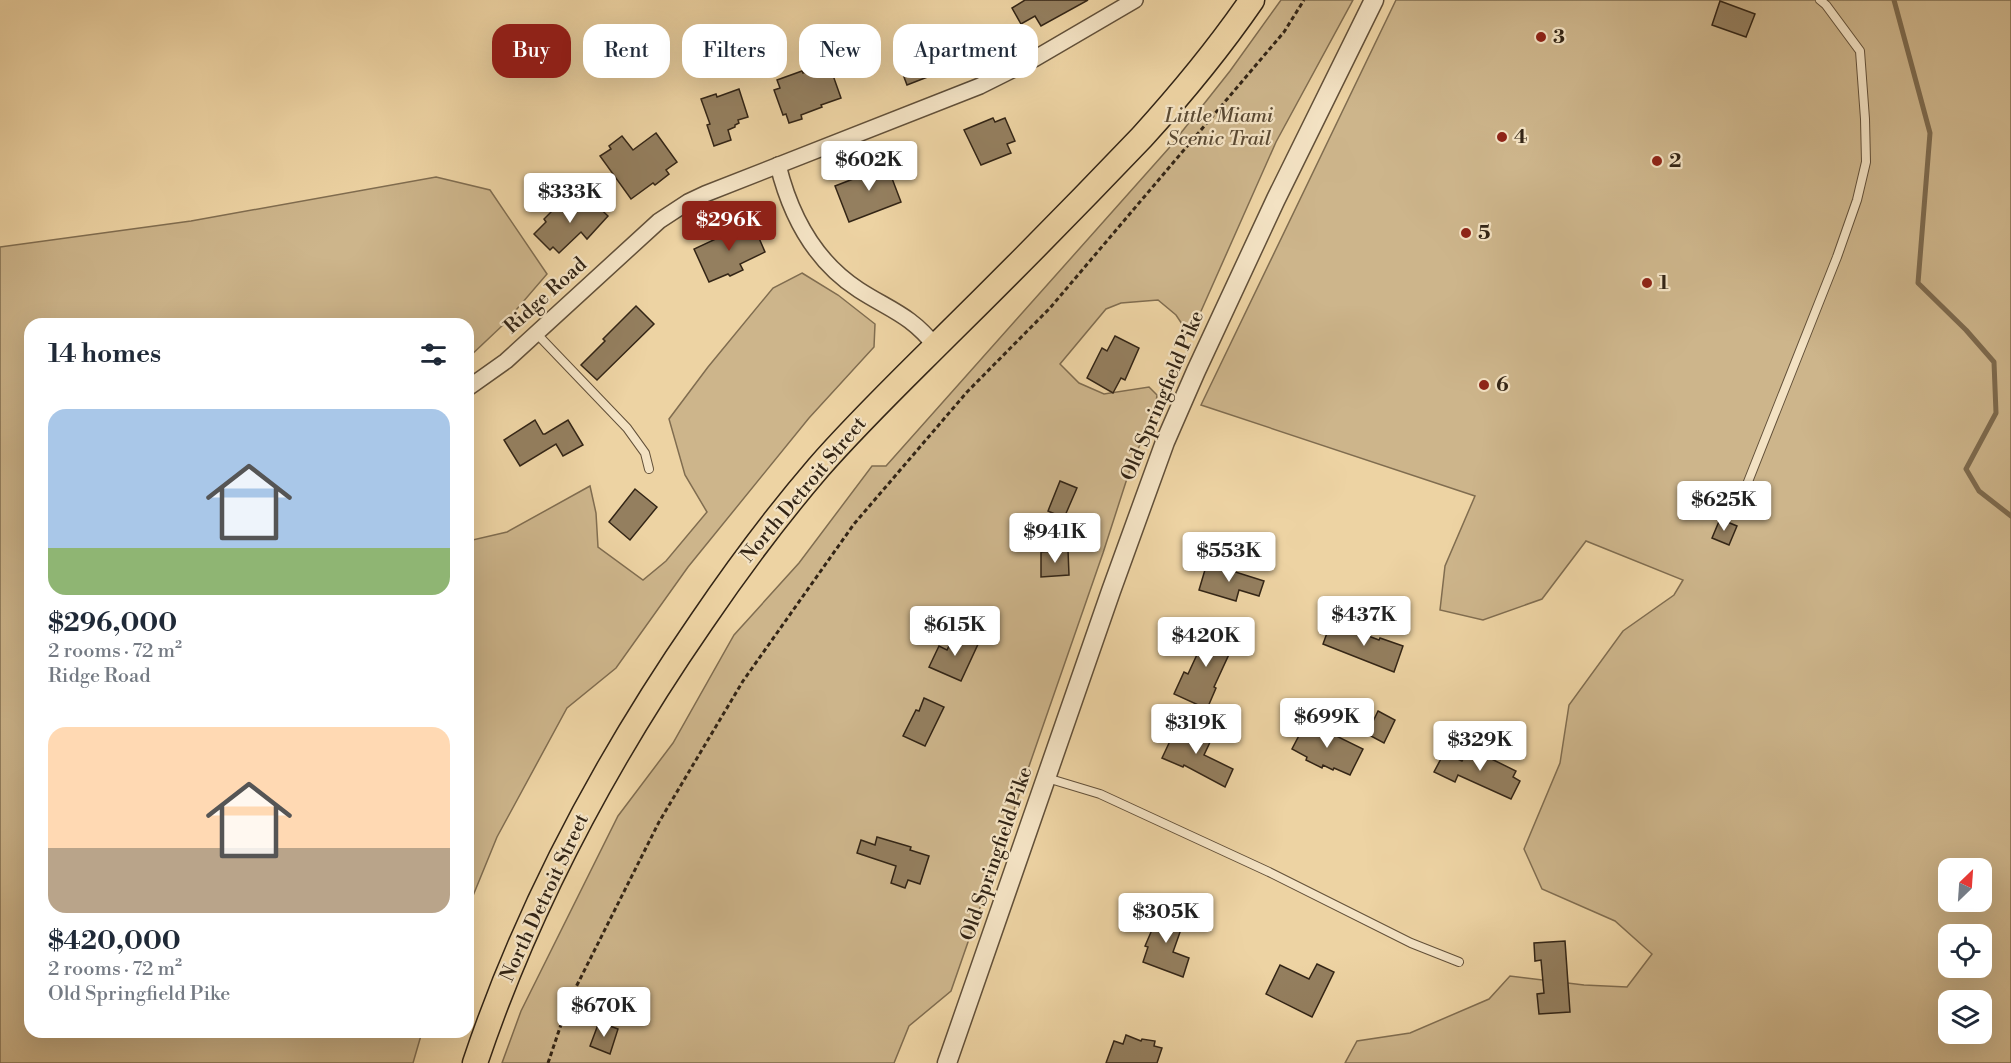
<!DOCTYPE html>
<meta charset="utf-8">
<style>
:root{--surface:#fff;--page:#f2f2f3;--text:#1f2937;--muted:#747a83;--accent:#8f2418}
body{margin:0;font-family:"Libre Bodoni",serif;background:var(--page);color:var(--text);height:100vh;display:flex;flex-direction:column;font-size:22px;white-space:nowrap}
*{box-sizing:border-box;margin:0}
p{font-size:20px;color:var(--muted)}
.icon{flex:none;width:33px;height:33px;fill:none;stroke:currentColor;stroke-width:2;stroke-linecap:round;stroke-linejoin:round}
.map{position:relative;flex:1;overflow:hidden}
.sheet{position:absolute;left:24px;top:318px;width:450px;height:720px;display:flex;flex-direction:column;background:var(--surface);border-radius:18px;box-shadow:0 6px 24px #0002}
.sheet>*{flex:none}
.banner{position:absolute;left:492px;top:24px;width:570px;height:54px;display:flex;gap:12px}
.needle{width:39px;rotate:25deg}
.tools{position:absolute;left:1938px;top:858px;display:grid;gap:12px}
.tools a{display:grid;place-items:center;width:54px;height:54px;border-radius:12px;background:var(--surface);box-shadow:0 6px 24px #0002;font-size:30px}
.price{position:absolute;translate:-50% -51px;padding:0 14px;border-radius:6px;background:#fff;color:#222;font-size:20px;line-height:39px;filter:drop-shadow(0 2px 3px #0008)}
.price::after{content:'';position:absolute;left:50%;top:36px;width:18px;height:14px;margin-left:-9px;background:inherit;clip-path:polygon(0 0,100% 0,50% 100%)}
.price.on{background:var(--accent);color:#fff}
ul{padding:0;list-style:none}
li{display:grid;align-content:center;gap:12px;height:318px;padding:0 24px}
li span{display:grid;place-items:center;height:186px;border-radius:18px;color:#555}
li>.icon{margin-inline-start:auto}
span .icon{width:108px;height:108px;fill:#fffc;stroke-width:1}
li b{font-size:26px}
h2{display:flex;justify-content:space-between;align-items:center;height:72px;padding:0 24px;font-size:26px}
.tag{padding:0 21px;border-radius:18px;background:var(--surface);box-shadow:0 6px 24px #0002;font-size:21px;line-height:54px}
.tag.on{background:var(--accent);color:#fff}
.map>svg:first-child{display:block}
.green{fill:#cdb58b;stroke:#806d50;stroke-width:1.5;fill-rule:evenodd}
.lines{fill:none;stroke-linecap:round;stroke-linejoin:round}
.stream{stroke:#7d6a4e;stroke-width:5}
.building{fill:#947f5f;stroke:#332516;stroke-width:1.5}
.service-casing{stroke:#625039;stroke-width:10}
.minor-casing{stroke:#625039;stroke-width:18}
.tertiary-casing{stroke:#625039;stroke-width:21}
.trunk-casing{stroke:#332516;stroke-width:27}
.path{stroke:#332516;stroke-width:3;stroke-dasharray:4.5 3;stroke-linecap:butt}
.service{stroke:#f3e2c3;stroke-width:8}
.minor{stroke:#f3e2c3;stroke-width:15}
.tertiary{stroke:#f3e2c3;stroke-width:18}
.trunk{stroke:#edd3a3;stroke-width:24}
.poi-dot{fill:#8f2418;stroke:#f3e2c3;stroke-width:2}
.labels{text-anchor:middle;dominant-baseline:central;stroke-width:4.5;stroke-linejoin:round;paint-order:stroke}
.poi-label{font-size:20px;font-weight:bold;fill:#332516;stroke:#f3e2c3;text-anchor:start}
.park-label{font-size:20px;font-style:italic;fill:#5a4933;stroke:#f3e2c3}
.street-label{font-size:20px;fill:#332516;stroke:#f3e2c3}
</style>
<div class="map">
<svg width="2011" height="1063" viewBox="0 0 2011 1063">
<rect width="100%" height="100%" fill="#edd3a3"/>
<filter id="stains"><feTurbulence type="fractalNoise" baseFrequency=".00333" numOctaves="4"/><feColorMatrix values="0 0 0 0 .2 0 0 0 0 .09 0 0 0 0 .02 0 0 0 .5 -.17"/></filter>
<radialGradient id="worn" r=".72"><stop offset=".6" stop-color="#630" stop-opacity="0"/><stop offset="1" stop-color="#630" stop-opacity=".3"/></radialGradient>
<g class="green">
<polygon points="1281,0 1353,0 1276,142 1190,336 1176,315 1158,300 1121,303 1106,309 1060,364 1079,383 1104,394 1149,387 1157,395 1155,410 1132,463 1103,553 951,991 909,1026 894,1063 502,1063 521,1011 618,816 673,743 734,635 799,563 872,466 886,466 1169,148 1230,71"/>
<path d="M 1396,0 L 2011,0 L 2011,1063 L 1345,1063 L 1357,1041 L 1410,1033 L 1489,999 L 1510,976 L 1584,985 L 1627,987 L 1652,954 L 1615,921 L 1542,889 L 1524,849 L 1560,763 L 1569,705 L 1623,631 L 1674,595 L 1683,580 L 1586,541 L 1542,599 L 1483,620 L 1440,610 L 1445,566 L 1475,496 L 1201,405 ZM 1948,868 L 1982,868 L 1982,902 L 1948,902 ZM 1948,934 L 1982,934 L 1982,968 L 1948,968 ZM 1948,1000 L 1982,1000 L 1982,1034 L 1948,1034 Z"/>
<polygon points="436,177 490,190 547,274 504,324 468,358 468,324 30,324 30,1032 422,1032 413,1063 0,1063 0,247 191,221"/>
<polygon points="802,273 838,295 875,324 874,347 809,418 688,567 616,668 567,708 497,837 468,908 468,541 507,532 590,486 596,513 598,547 643,580 666,561 707,512 685,475 669,419 708,367 773,288"/>
</g>
<g class="lines">
<polyline class="stream" points="1894,0 1930,133 1918,283 1966,330 1994,362 1996,413 1966,469 1979,491 2011,516"/>
</g>
<g class="building">
<polygon points="1025,0 1088,0 1041,26 1035,16 1021,24 1012,8"/>
<polygon points="1720,1 1755,14 1746,37 1712,25"/>
<polygon points="944,34 956,64 947,67 948,69 907,85 895,53 907,49 910,43 915,41 920,44"/>
<polygon points="829,64 841,98 821,105 822,107 801,115 802,119 789,123 786,114 783,115 774,90 780,88 777,80 802,71 803,73"/>
<polygon points="739,89 748,117 738,120 739,123 735,125 735,127 728,130 731,140 714,146 707,125 710,124 701,99 716,94 717,97"/>
<polygon points="993,118 995,122 1005,118 1015,141 1007,144 1011,153 981,165 964,130"/>
<polygon points="656,133 677,162 666,170 669,174 655,185 653,183 631,199 600,156 611,149 609,146 622,136 633,150"/>
<polygon points="885,160 901,202 849,222 835,186 866,174 864,168"/>
<polygon points="574,196 585,208 592,201 608,216 587,239 581,232 559,253 553,247 550,250 534,234 546,222 544,219 555,208 558,211"/>
<polygon points="752,222 765,252 740,264 743,270 730,276 728,274 709,282 694,249"/>
<polygon points="636,306 654,324 597,380 581,365 605,341 603,339"/>
<polygon points="1115,336 1139,348 1125,380 1121,378 1113,393 1087,378 1102,348 1107,351"/>
<polygon points="535,420 543,434 545,434 568,420 583,445 563,456 556,444 520,466 504,440"/>
<polygon points="1060,481 1077,488 1064,518 1048,511"/>
<polygon points="635,489 657,507 630,540 609,522"/>
<polygon points="1720,519 1737,526 1729,545 1712,538"/>
<polygon points="1068,550 1069,575 1041,577 1041,552"/>
<polygon points="1207,563 1264,581 1259,596 1239,590 1236,601 1199,590"/>
<polygon points="1331,622 1379,640 1380,638 1403,646 1394,672 1323,644"/>
<polygon points="1207,626 1236,639 1214,687 1216,688 1207,709 1174,694 1184,672 1188,674 1200,648 1198,647"/>
<polygon points="956,631 979,642 961,681 929,667 939,646 947,650"/>
<polygon points="924,698 944,707 925,746 903,736 916,710 919,711"/>
<polygon points="1378,711 1395,720 1384,743 1367,734"/>
<polygon points="1315,721 1328,727 1326,731 1363,749 1350,775 1334,768 1333,770 1323,765 1322,768 1306,760 1307,757 1292,749 1304,726 1311,729"/>
<polygon points="1178,724 1198,733 1199,730 1213,736 1204,755 1233,769 1225,787 1184,765 1183,767 1162,758"/>
<polygon points="1469,748 1516,771 1513,777 1520,781 1511,799 1458,775 1455,782 1434,772 1444,753 1462,761"/>
<polygon points="877,837 911,847 910,850 929,856 920,884 908,880 905,888 891,883 896,866 857,853 861,840 875,845"/>
<polygon points="1161,909 1185,918 1173,952 1189,958 1183,977 1143,962 1148,947 1145,946"/>
<polygon points="1565,941 1570,1012 1539,1014 1537,994 1544,993 1541,960 1535,961 1534,943"/>
<polygon points="1317,964 1334,972 1312,1017 1266,994 1280,965 1309,979"/>
<polygon points="599,1022 618,1029 610,1054 590,1046"/>
<polygon points="1126,1035 1141,1041 1142,1039 1155,1041 1154,1046 1162,1048 1157,1063 1106,1063 1114,1041 1123,1044"/>
</g>
<g class="lines">
<defs>
<g id="service">
<polyline points="536,333 627,428 645,453 649,469"/>
<polyline points="1740,502 1837,257 1857,200 1866,162 1865,119 1860,51 1826,5 1820,0"/>
<polyline points="1047,778 1100,794 1269,872 1411,943 1459,962"/>
</g>
<g id="minor">
<path d="M 778,165 C 790,214 814,261 859,290 C 890,310 911,315 936,347"/>
<polyline points="468,388 506,361 659,221 688,202 705,194 980,86 1034,59 1135,0"/>
</g>
<polyline id="tertiary" points="947,1063 1111,591 1165,442 1196,371 1276,199 1374,0"/>
<path id="trunk" d="M 475,1063 C 528,905 608,757 702,621 C 738,568 776,517 818,468 C 858,422 903,379 947,335 C 1013,270 1078,204 1142,137 C 1181,94 1219,48 1252,0"/>
</defs>
<use href="#service" class="service-casing"/>
<use href="#minor" class="minor-casing"/>
<use href="#tertiary" class="tertiary-casing"/>
<use href="#trunk" class="trunk-casing"/>
<polyline class="path" points="548,1063 569,1001 659,822 743,681 854,524 967,392 1050,308 1284,32 1304,0"/>
<use href="#service" class="service"/>
<use href="#minor" class="minor"/>
<use href="#tertiary" class="tertiary"/>
<use href="#trunk" class="trunk"/>
</g>
<g class="poi-dot">
<circle cx="1541" cy="37" r="6"/>
<circle cx="1502" cy="137" r="6"/>
<circle cx="1657" cy="161" r="6"/>
<circle cx="1466" cy="233" r="6"/>
<circle cx="1647" cy="283" r="6"/>
<circle cx="1484" cy="385" r="6"/>
</g>
<g class="labels">
<g class="poi-label">
<text x="1553" y="37">3</text>
<text x="1514" y="137">4</text>
<text x="1669" y="161">2</text>
<text x="1478" y="233">5</text>
<text x="1659" y="283">1</text>
<text x="1496" y="385">6</text>
</g>
<g class="park-label">
<text x="1219" y="116">Little Miami<tspan x="1219" dy="23">Scenic Trail</tspan></text>
</g>
<g class="street-label">
<text transform="translate(546 296) rotate(-42)">Ridge Road</text>
<text transform="translate(1163 396) rotate(-67)">Old Springfield Pike</text>
<text transform="translate(804 490) rotate(-50)">North Detroit Street</text>
<text transform="translate(997 854) rotate(-71)">Old Springfield Pike</text>
<text transform="translate(545 898) rotate(-65)">North Detroit Street</text>
</g>
</g>
<rect width="100%" height="100%" filter="url(#stains)"/>
<rect width="100%" height="100%" fill="url(#worn)"/>
</svg>
<div class="tools">
<a><svg class="needle" viewBox="-14 -14 28 28"><path d="M0-13l5 13h-10z" fill="#e53935"/><path d="M0 13l5-13h-10z" fill="#747a83"/></svg></a>
<a><svg class="icon" aria-label="locate" viewBox="0 0 24 24"><circle cx="12" cy="12" r="6"/><path d="M12 2v4M12 18v4M2 12h4M18 12h4"/></svg></a>
<a><svg class="icon" aria-label="layers" viewBox="0 0 24 24"><path d="M12 4l9 5-9 5-9-5zM3 14l9 5 9-5"/></svg></a>
</div>
<b class="price" style="left:869px;top:192px">$602K</b>
<b class="price" style="left:570px;top:224px">$333K</b>
<b class="price on" style="left:729px;top:252px">$296K</b>
<b class="price" style="left:1724px;top:532px">$625K</b>
<b class="price" style="left:1055px;top:564px">$941K</b>
<b class="price" style="left:1229px;top:583px">$553K</b>
<b class="price" style="left:1364px;top:647px">$437K</b>
<b class="price" style="left:955px;top:657px">$615K</b>
<b class="price" style="left:1206px;top:668px">$420K</b>
<b class="price" style="left:1327px;top:749px">$699K</b>
<b class="price" style="left:1196px;top:755px">$319K</b>
<b class="price" style="left:1480px;top:772px">$329K</b>
<b class="price" style="left:1166px;top:944px">$305K</b>
<b class="price" style="left:604px;top:1038px">$670K</b>
<div class="banner">
<a class="tag on">Buy</a>
<a class="tag">Rent</a>
<a class="tag">Filters</a>
<a class="tag">New</a>
<a class="tag">Apartment</a>
</div>
<section class="sheet">
<h2>14 homes<svg class="icon" aria-label="filters" viewBox="0 0 24 24"><path d="M4 7h16M4 17h16"/><circle cx="9" cy="7" r="2"/><circle cx="15" cy="17" r="2"/></svg></h2>
<ul>
<li><span style="background:linear-gradient(#a9c7e8 75%,#8fb573 0)"><svg class="icon" aria-label="home" viewBox="0 0 24 24"><path d="M3 11l9-7 9 7M6 9v11h12V9"/></svg></span><div><b>$296,000</b><p>2 rooms · 72 m²</p><p>Ridge Road</p></div></li>
<li><span style="background:linear-gradient(#ffd9b3 65%,#b9a48a 0)"><svg class="icon" aria-label="home" viewBox="0 0 24 24"><path d="M3 11l9-7 9 7M6 9v11h12V9"/></svg></span><div><b>$420,000</b><p>2 rooms · 72 m²</p><p>Old Springfield Pike</p></div></li>
</ul>
</section>
</div>
